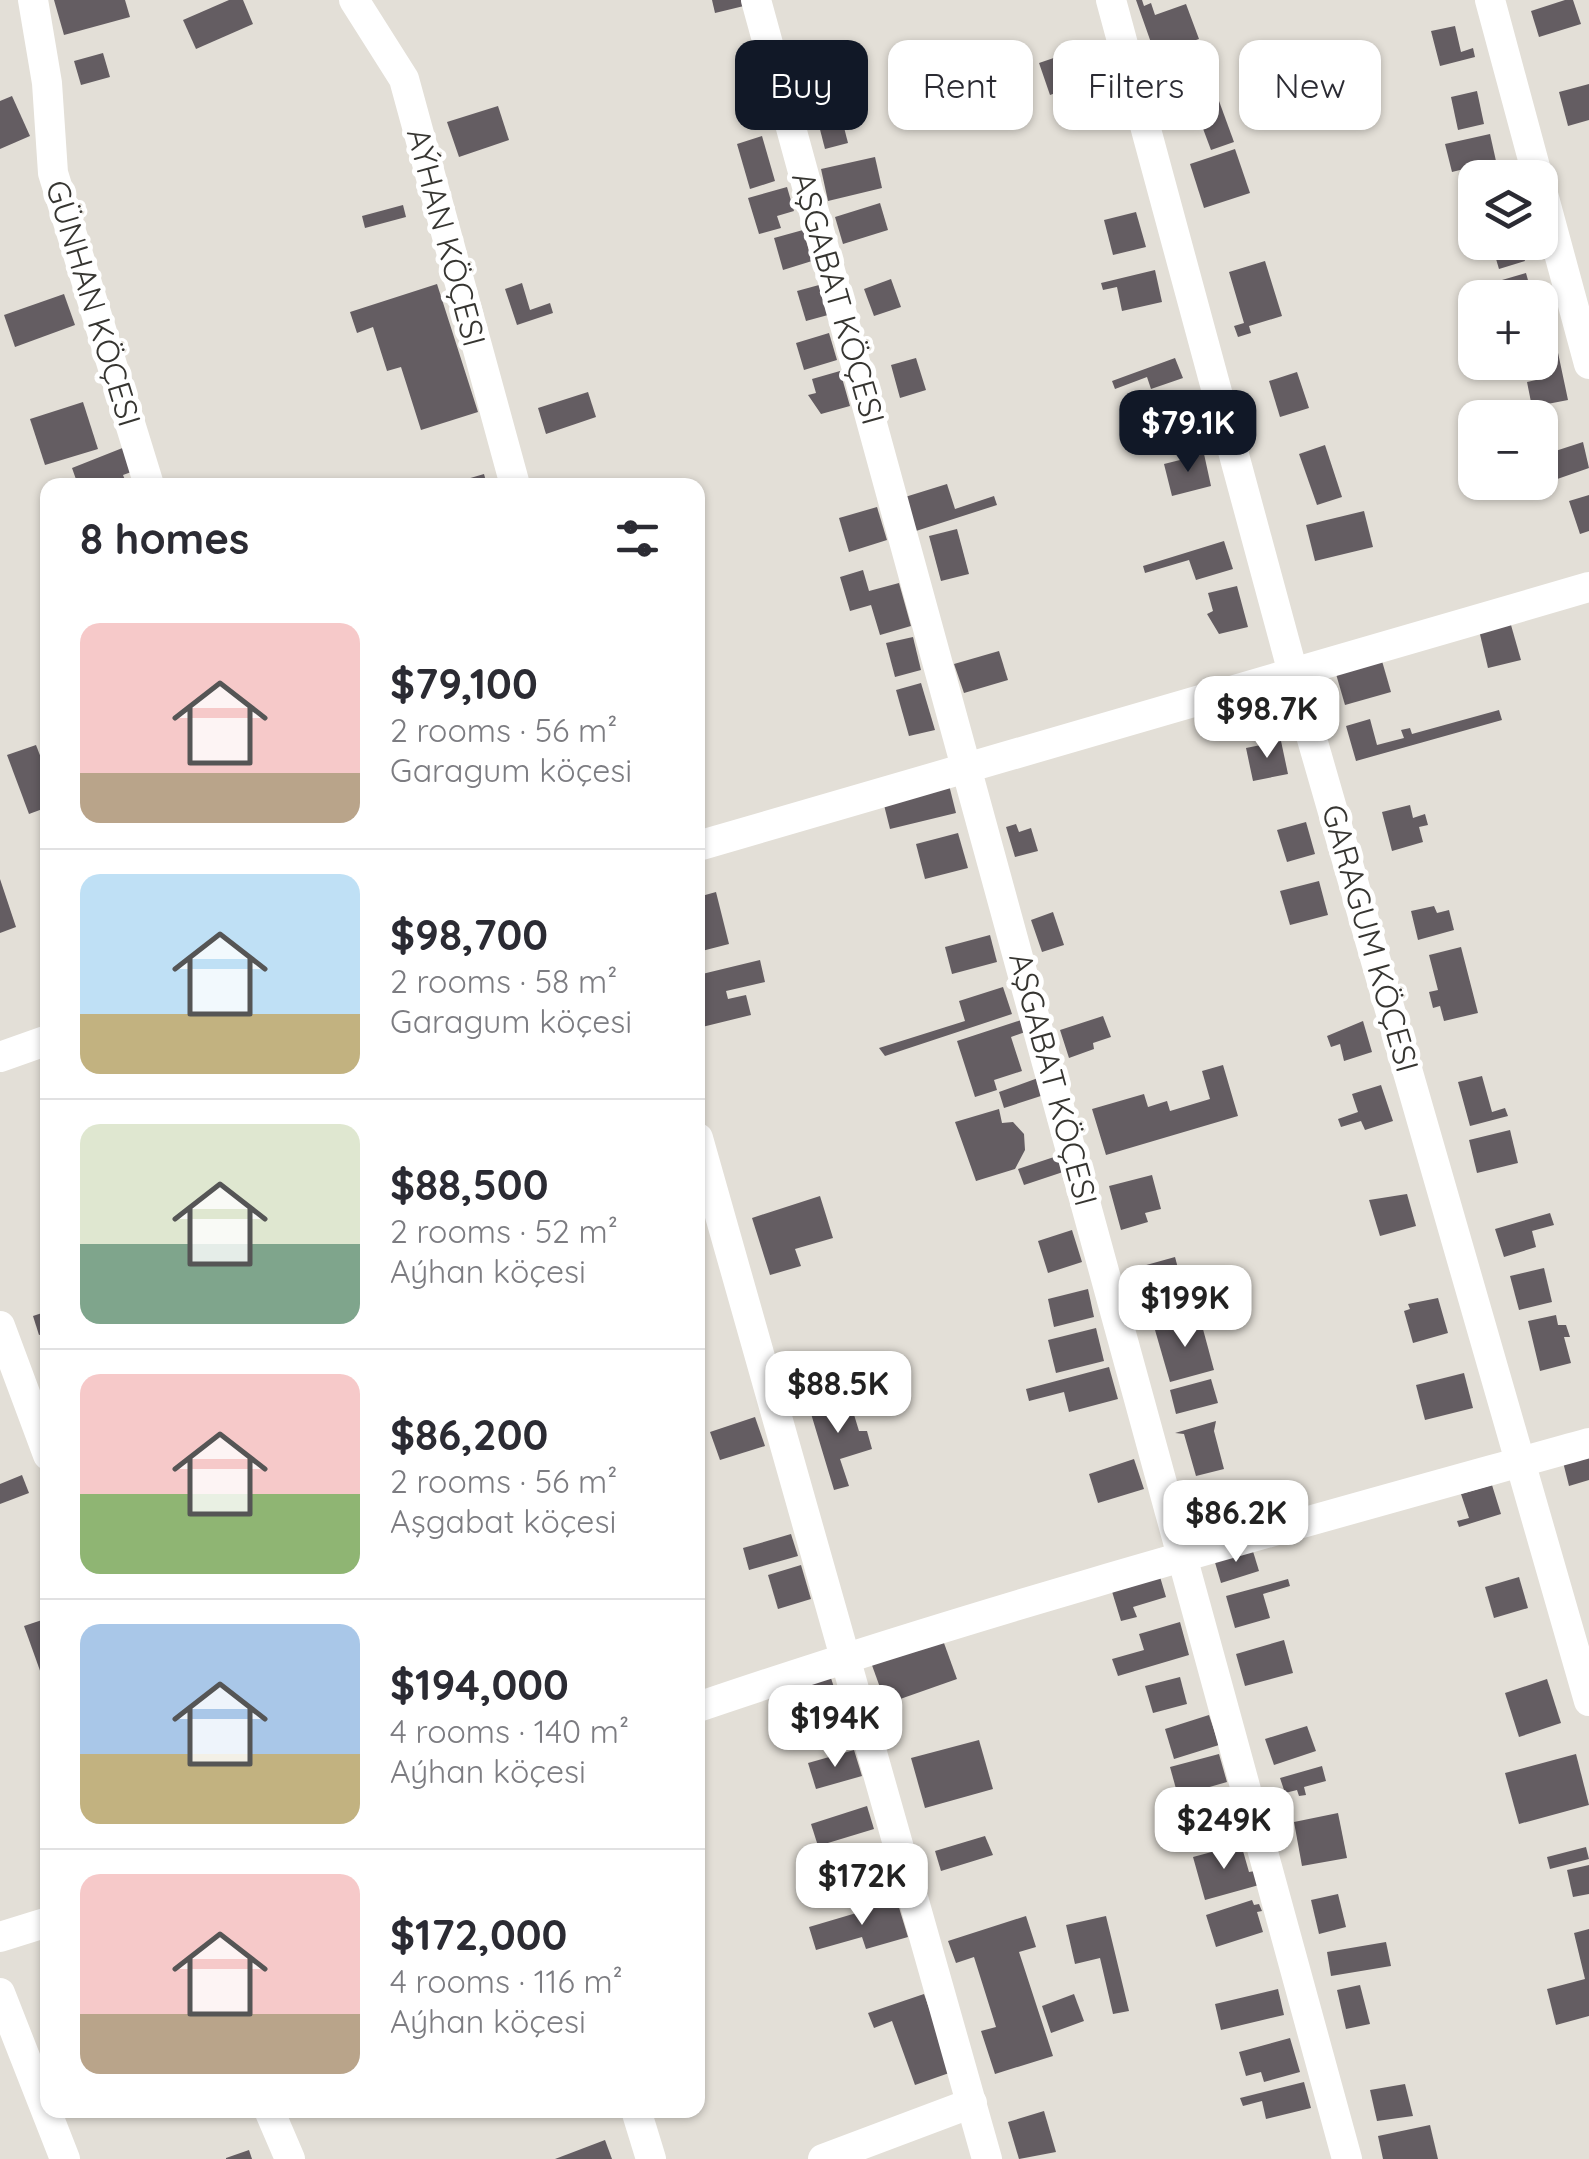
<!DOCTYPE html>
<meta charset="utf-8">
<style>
:root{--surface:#fff;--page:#f2f2f3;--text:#2b2b33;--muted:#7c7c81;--line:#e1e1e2;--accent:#111827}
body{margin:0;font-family:Quicksand,sans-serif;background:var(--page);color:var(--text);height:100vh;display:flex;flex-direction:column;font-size:38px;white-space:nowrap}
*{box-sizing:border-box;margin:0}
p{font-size:32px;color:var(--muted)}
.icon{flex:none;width:55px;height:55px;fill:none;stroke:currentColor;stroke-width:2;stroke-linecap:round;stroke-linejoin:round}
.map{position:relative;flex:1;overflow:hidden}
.sheet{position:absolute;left:40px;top:478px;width:665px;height:1640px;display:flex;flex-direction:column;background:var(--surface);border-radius:20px;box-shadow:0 2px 8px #0004}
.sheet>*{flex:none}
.hud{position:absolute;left:735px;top:40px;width:702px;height:90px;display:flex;gap:20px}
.fabs{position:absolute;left:1458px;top:160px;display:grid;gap:20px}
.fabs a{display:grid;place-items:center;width:100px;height:100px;border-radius:20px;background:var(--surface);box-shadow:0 2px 8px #0004;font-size:50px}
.price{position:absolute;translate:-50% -85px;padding:0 22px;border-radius:20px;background:#fff;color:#222;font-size:32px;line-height:65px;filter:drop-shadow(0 2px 5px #0008)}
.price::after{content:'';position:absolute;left:50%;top:60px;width:30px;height:22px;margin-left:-15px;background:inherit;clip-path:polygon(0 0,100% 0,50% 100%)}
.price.active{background:var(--accent);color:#fff}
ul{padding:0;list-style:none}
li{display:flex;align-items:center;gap:30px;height:250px;padding:0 40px}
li+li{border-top:2px solid var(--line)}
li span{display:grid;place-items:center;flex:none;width:280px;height:200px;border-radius:20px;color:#555}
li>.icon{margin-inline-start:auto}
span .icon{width:120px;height:120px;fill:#fffc;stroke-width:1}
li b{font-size:42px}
h2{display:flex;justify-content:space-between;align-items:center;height:120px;padding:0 40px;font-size:42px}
.pill{padding:0 35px;border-radius:20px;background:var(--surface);box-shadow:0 2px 8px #0004;font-size:35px;line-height:90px}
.pill.active{background:var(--accent);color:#fff}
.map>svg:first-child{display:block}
.building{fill:#645d62}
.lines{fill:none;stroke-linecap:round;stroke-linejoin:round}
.minor{stroke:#fff;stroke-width:30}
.labels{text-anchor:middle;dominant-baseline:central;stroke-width:10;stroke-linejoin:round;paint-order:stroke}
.street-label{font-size:32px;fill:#363531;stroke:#fff}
</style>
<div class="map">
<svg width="1589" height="2159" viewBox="0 0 1589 2159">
<rect width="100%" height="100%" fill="#e3dfd7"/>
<g class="building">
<polygon points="54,0 125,0 130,17 64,35"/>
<polygon points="229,0 243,0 253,24 196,49 183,20"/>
<polygon points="712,0 746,0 748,5 715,13"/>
<polygon points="1136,0 1142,0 1144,6 1151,3 1155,15 1186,4 1199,39 1155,54"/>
<polygon points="1565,0 1573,0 1581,24 1539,37 1531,11"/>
<polygon points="1455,26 1461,52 1473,48 1475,57 1440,66 1431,31"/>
<polygon points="1086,47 1097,79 1050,95 1039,63"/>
<polygon points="103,53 110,77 81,85 74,61"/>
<polygon points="1589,84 1589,120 1568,126 1559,92"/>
<polygon points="1477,91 1484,124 1458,130 1451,97"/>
<polygon points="12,96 30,136 0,149 0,101"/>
<polygon points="1219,101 1234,142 1211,150 1196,110"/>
<polygon points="838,104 848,143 825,149 815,110"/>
<polygon points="498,106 509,140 459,157 447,122"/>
<polygon points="1490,134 1496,161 1452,172 1445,144"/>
<polygon points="762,136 775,181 750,189 737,144"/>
<polygon points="1235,149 1250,193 1204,208 1190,164"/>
<polygon points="875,157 882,188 828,201 821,169"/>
<polygon points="787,187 794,211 777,216 781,228 759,234 748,198"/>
<polygon points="880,203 888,230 843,244 835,217"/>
<polygon points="403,205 406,217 365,228 362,216"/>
<polygon points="1136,212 1146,247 1113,255 1104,220"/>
<polygon points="803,230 812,261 783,270 774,238"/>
<polygon points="1491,242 1519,242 1525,261 1499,269"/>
<polygon points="1265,261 1282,316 1249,326 1251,333 1238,337 1234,326 1244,323 1229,272"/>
<polygon points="1155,270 1162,302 1122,311 1117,287 1103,290 1101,283"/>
<polygon points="1526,273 1533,298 1507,298 1502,280"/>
<polygon points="891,279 901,307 874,316 864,289"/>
<polygon points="522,283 530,310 550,303 553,313 517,325 505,289"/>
<polygon points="437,284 478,412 421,430 401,367 387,371 373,327 357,333 350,312"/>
<polygon points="819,285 828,315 806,321 797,291"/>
<polygon points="64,294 75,325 15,347 4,315"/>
<polygon points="829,333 837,360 804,370 796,343"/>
<polygon points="1557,348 1568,400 1532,407 1527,382 1536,380 1534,370 1545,368 1541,352"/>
<polygon points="916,358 926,390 900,398 891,365"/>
<polygon points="1175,358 1183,378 1151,389 1147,377 1115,389 1112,381"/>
<polygon points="840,371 850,406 821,414 808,395 816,393 812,379"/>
<polygon points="1297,372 1309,408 1280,417 1269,381"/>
<polygon points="588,392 596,417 546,434 538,408"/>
<polygon points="1190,400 1193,413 1158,424 1153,410"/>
<polygon points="83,402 98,449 45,465 30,419"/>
<polygon points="1583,442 1589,468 1540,485 1540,456"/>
<polygon points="1325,445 1342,497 1317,505 1299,454"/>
<polygon points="125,447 134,471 123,475 127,485 78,485 72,468"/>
<polygon points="1204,454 1211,486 1172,496 1164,464"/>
<polygon points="484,474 487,485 450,485 450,484"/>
<polygon points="947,484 955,509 994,496 997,505 916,531 905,497"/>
<polygon points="1589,495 1589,531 1580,534 1569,501"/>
<polygon points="877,507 887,540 849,552 839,518"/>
<polygon points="1364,511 1373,547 1315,561 1306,525"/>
<polygon points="957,529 969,574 941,581 929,536"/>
<polygon points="1224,541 1233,569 1196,580 1189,560 1145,573 1143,566"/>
<polygon points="863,570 869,591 899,583 911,626 880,635 871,605 850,611 840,577"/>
<polygon points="1237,586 1248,627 1219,634 1207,614 1213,611 1208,593"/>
<polygon points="1509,618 1521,660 1488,668 1478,626"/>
<polygon points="913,637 921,670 895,677 886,643"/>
<polygon points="999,651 1008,680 964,693 954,664"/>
<polygon points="1382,661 1391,692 1345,705 1336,674"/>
<polygon points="921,683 935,730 909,736 896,690"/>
<polygon points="1499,710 1502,720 1356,761 1346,726 1370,719 1377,745 1404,738 1401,730 1410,728 1412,734"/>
<polygon points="1281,741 1288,774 1253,781 1246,748"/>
<polygon points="36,745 48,776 48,807 29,814 7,755"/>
<polygon points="948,781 956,813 890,829 882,797"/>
<polygon points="1410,805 1413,818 1425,814 1428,825 1419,827 1423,842 1392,851 1382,812"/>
<polygon points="1306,822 1315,854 1287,862 1277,830"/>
<polygon points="1016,824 1019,832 1031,828 1038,851 1015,857 1006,827"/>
<polygon points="958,833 968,868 925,879 916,844"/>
<polygon points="0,879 16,927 0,933"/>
<polygon points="1319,881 1328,915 1290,925 1280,891"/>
<polygon points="716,892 729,944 698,952 698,897"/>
<polygon points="1434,906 1437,913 1449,910 1454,930 1418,940 1411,911"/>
<polygon points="1053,912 1064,945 1042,952 1031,920"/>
<polygon points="990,935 997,962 952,974 945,947"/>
<polygon points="1461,947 1478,1013 1444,1021 1440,1006 1433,1008 1429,992 1438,990 1429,955"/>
<polygon points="760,960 765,982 726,991 728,999 746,995 751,1015 698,1028 698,975"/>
<polygon points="1003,987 1012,1014 885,1056 879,1048 965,1021 959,1001"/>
<polygon points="1103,1016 1111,1037 1093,1043 1094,1049 1069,1058 1060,1030"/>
<polygon points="1024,1019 1028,1031 1011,1037 1022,1071 994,1080 997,1090 975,1097 957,1041"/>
<polygon points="1363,1021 1372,1052 1344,1061 1340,1044 1331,1047 1327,1036"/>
<polygon points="1223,1065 1238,1116 1106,1155 1092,1109 1144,1094 1148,1107 1167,1101 1170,1111 1210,1099 1202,1071"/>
<polygon points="1482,1076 1492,1112 1505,1108 1508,1116 1470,1126 1458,1082"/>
<polygon points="1038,1078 1044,1095 1004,1108 999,1092"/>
<polygon points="1381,1085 1393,1121 1365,1130 1361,1121 1341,1127 1338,1119 1358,1112 1352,1094"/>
<polygon points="999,1109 1002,1123 1013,1122 1024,1134 1025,1150 1015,1169 976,1181 955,1122"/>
<polygon points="1510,1130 1518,1163 1477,1173 1469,1140"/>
<polygon points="1060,1155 1066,1171 1024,1185 1018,1169"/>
<polygon points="1152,1175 1161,1209 1145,1213 1148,1222 1121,1230 1109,1186"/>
<polygon points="1407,1194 1416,1226 1380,1236 1369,1200"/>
<polygon points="820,1196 833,1238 795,1249 801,1266 770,1275 752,1218"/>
<polygon points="1550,1213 1554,1225 1532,1231 1536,1247 1504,1257 1495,1229"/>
<polygon points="1072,1230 1082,1262 1048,1273 1038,1241"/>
<polygon points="1175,1257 1189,1309 1146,1321 1132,1269"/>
<polygon points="1544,1268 1552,1302 1519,1310 1510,1276"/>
<polygon points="1088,1289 1094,1317 1054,1327 1048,1299"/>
<polygon points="1438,1298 1448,1333 1413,1343 1404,1311 1410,1309 1408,1304"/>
<polygon points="48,1311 48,1333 39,1335 33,1316"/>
<polygon points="1556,1315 1558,1325 1566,1325 1570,1337 1564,1337 1571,1363 1540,1371 1528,1321"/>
<polygon points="1200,1318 1214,1370 1170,1382 1155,1330"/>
<polygon points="1096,1328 1104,1361 1056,1373 1048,1340"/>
<polygon points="1109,1367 1118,1399 1069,1412 1064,1392 1029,1401 1026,1389"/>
<polygon points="1464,1373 1473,1408 1425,1420 1416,1385"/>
<polygon points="1211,1379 1218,1403 1176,1414 1170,1390"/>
<polygon points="848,1395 859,1431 867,1431 872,1449 840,1459 849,1486 834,1490 809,1407"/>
<polygon points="755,1417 765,1446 720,1460 710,1432"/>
<polygon points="1216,1421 1214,1431 1224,1469 1196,1476 1184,1434 1175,1433"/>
<polygon points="1589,1451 1589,1480 1569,1486 1562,1458"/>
<polygon points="1134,1459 1144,1489 1098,1503 1089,1474"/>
<polygon points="22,1475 29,1493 0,1504 0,1484"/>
<polygon points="1492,1485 1501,1514 1459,1527 1457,1521 1469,1518 1461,1494"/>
<polygon points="791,1534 798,1556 749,1570 743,1548"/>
<polygon points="1252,1548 1259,1571 1221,1583 1214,1559"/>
<polygon points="801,1565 811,1599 778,1609 768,1575"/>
<polygon points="1158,1570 1166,1597 1133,1607 1137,1617 1121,1621 1110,1585"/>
<polygon points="1519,1577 1528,1608 1494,1618 1485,1587"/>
<polygon points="1288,1579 1290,1586 1263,1594 1270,1618 1235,1628 1226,1596"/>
<polygon points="48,1618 48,1677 43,1679 24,1626"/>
<polygon points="1180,1622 1189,1655 1118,1676 1112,1659 1144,1650 1139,1634"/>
<polygon points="940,1632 957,1679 886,1704 869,1657"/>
<polygon points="1284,1640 1293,1673 1245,1686 1236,1654"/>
<polygon points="829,1672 848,1730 807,1743 792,1700 778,1705 773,1690"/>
<polygon points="1180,1677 1187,1704 1153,1713 1145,1686"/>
<polygon points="1547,1679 1561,1723 1519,1737 1505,1693"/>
<polygon points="1209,1715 1219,1745 1174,1759 1165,1729"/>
<polygon points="1307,1726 1316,1751 1274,1765 1265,1739"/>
<polygon points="979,1740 993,1789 925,1808 911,1758"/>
<polygon points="854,1750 862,1776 816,1789 808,1763"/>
<polygon points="1219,1754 1227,1782 1178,1796 1170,1767"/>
<polygon points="1576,1754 1589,1805 1519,1824 1505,1773"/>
<polygon points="1322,1766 1326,1781 1304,1787 1306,1795 1299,1796 1297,1790 1285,1793 1280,1778"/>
<polygon points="1232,1804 1241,1836 1205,1846 1196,1813"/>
<polygon points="867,1806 874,1829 818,1846 811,1824"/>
<polygon points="1338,1813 1347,1858 1302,1866 1294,1822"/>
<polygon points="985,1836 993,1855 941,1871 935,1851"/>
<polygon points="1241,1844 1249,1872 1255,1871 1259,1885 1205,1900 1193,1857"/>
<polygon points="1586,1847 1589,1859 1550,1869 1547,1857"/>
<polygon points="883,1861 893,1893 854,1905 844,1873"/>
<polygon points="1589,1865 1589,1894 1573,1897 1567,1870"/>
<polygon points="1338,1894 1346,1927 1319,1934 1311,1900"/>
<polygon points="1252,1900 1254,1905 1259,1904 1262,1911 1257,1912 1263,1932 1216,1947 1206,1915"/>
<polygon points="897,1901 908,1937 866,1949 862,1937 816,1950 809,1927"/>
<polygon points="1026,1916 1036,1947 1019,1952 1053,2056 995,2074 981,2031 996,2027 974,1957 956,1963 948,1941"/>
<polygon points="1106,1916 1129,2011 1113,2014 1100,1958 1075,1964 1066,1925"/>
<polygon points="1589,1929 1589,2016 1556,2025 1547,1989 1585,1979 1574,1933"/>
<polygon points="1386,1942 1391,1966 1331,1976 1327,1952"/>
<polygon points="1360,1985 1370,2024 1346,2029 1337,1990"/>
<polygon points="1278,1989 1284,2015 1221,2030 1215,2004"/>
<polygon points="924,1994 952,2072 915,2085 892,2021 874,2028 868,2013"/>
<polygon points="1074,1994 1084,2021 1051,2033 1042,2006"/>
<polygon points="1290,2038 1300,2072 1264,2082 1261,2072 1246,2076 1239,2052"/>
<polygon points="1304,2082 1311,2108 1266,2119 1262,2101 1243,2106 1240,2098"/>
<polygon points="1405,2084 1413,2116 1377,2121 1370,2090"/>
<polygon points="1044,2111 1056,2152 1019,2159 1008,2122"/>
<polygon points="1430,2125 1438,2159 1383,2159 1378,2136"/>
<polygon points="605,2140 612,2159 555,2159"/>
<polygon points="249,2150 252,2159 226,2159 226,2158"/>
</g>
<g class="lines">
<g class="minor">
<polyline points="33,0 47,83 53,173 149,485"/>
<polyline points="354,0 404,79 515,485"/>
<polyline points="756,0 1347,2159"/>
<polyline points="1111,0 1293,673 1589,1701"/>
<polyline points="1490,0 1538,178"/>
<polyline points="1540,183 1589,364"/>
<polyline points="698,846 1589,587"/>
<polyline points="0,1057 48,1040"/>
<polyline points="698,1138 987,2159"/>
<polyline points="0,1326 48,1455"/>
<path d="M 698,1707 C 991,1607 1291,1526 1589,1443"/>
<polyline points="0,1937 48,1922"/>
<polyline points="0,1993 65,2159"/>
<polyline points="269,2110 290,2159"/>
<polyline points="636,2110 651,2159"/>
<polyline points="823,2159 972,2103"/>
</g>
</g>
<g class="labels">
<g class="street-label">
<text transform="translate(447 237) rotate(75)">AÝHAN KÖÇESI</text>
<text transform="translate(839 298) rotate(74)">AŞGABAT KÖÇESI</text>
<text transform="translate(94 303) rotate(73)">GÜNHAN KÖÇESI</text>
<text transform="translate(1371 938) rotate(74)">GARAGUM KÖÇESI</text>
<text transform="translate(1054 1079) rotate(75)">AŞGABAT KÖÇESI</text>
</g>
</g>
</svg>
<div class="fabs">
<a><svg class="icon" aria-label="layers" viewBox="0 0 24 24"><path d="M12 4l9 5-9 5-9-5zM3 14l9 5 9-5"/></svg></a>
<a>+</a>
<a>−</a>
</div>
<b class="price active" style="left:1188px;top:475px">$79.1K</b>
<b class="price" style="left:1267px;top:761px">$98.7K</b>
<b class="price" style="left:1185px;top:1350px">$199K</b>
<b class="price" style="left:838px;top:1436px">$88.5K</b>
<b class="price" style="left:1236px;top:1565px">$86.2K</b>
<b class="price" style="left:835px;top:1770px">$194K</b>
<b class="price" style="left:1224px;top:1872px">$249K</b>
<b class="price" style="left:862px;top:1928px">$172K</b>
<div class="hud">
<a class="pill active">Buy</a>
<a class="pill">Rent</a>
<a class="pill">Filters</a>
<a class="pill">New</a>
</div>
<section class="sheet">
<h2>8 homes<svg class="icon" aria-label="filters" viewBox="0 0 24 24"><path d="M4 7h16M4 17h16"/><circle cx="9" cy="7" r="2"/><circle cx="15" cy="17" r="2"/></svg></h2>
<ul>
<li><span style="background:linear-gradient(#f6c9c9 75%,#b9a48a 0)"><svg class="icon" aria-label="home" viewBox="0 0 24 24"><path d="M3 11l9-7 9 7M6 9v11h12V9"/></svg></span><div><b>$79,100</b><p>2 rooms · 56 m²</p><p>Garagum köçesi</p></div></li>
<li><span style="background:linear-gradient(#bfe0f5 70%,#c2b280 0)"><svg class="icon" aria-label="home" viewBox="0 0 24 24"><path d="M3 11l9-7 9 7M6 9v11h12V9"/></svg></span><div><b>$98,700</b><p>2 rooms · 58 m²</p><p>Garagum köçesi</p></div></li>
<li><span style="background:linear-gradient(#dfe7d0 60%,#7fa58c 0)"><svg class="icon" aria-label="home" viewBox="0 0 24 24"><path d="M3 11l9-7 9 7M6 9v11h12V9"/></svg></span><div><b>$88,500</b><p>2 rooms · 52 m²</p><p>Aýhan köçesi</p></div></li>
<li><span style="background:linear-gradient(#f6c9c9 60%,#8fb573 0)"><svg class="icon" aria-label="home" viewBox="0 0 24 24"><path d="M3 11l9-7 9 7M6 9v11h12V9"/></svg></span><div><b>$86,200</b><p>2 rooms · 56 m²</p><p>Aşgabat köçesi</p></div></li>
<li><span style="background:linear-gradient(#a9c7e8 65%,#c2b280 0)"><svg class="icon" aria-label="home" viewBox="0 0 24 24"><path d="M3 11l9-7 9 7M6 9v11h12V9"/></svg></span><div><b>$194,000</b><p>4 rooms · 140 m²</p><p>Aýhan köçesi</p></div></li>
<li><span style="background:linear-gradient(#f6c9c9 70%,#b9a48a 0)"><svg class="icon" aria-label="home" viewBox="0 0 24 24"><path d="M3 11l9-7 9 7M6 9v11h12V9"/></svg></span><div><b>$172,000</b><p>4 rooms · 116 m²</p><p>Aýhan köçesi</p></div></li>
</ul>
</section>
</div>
